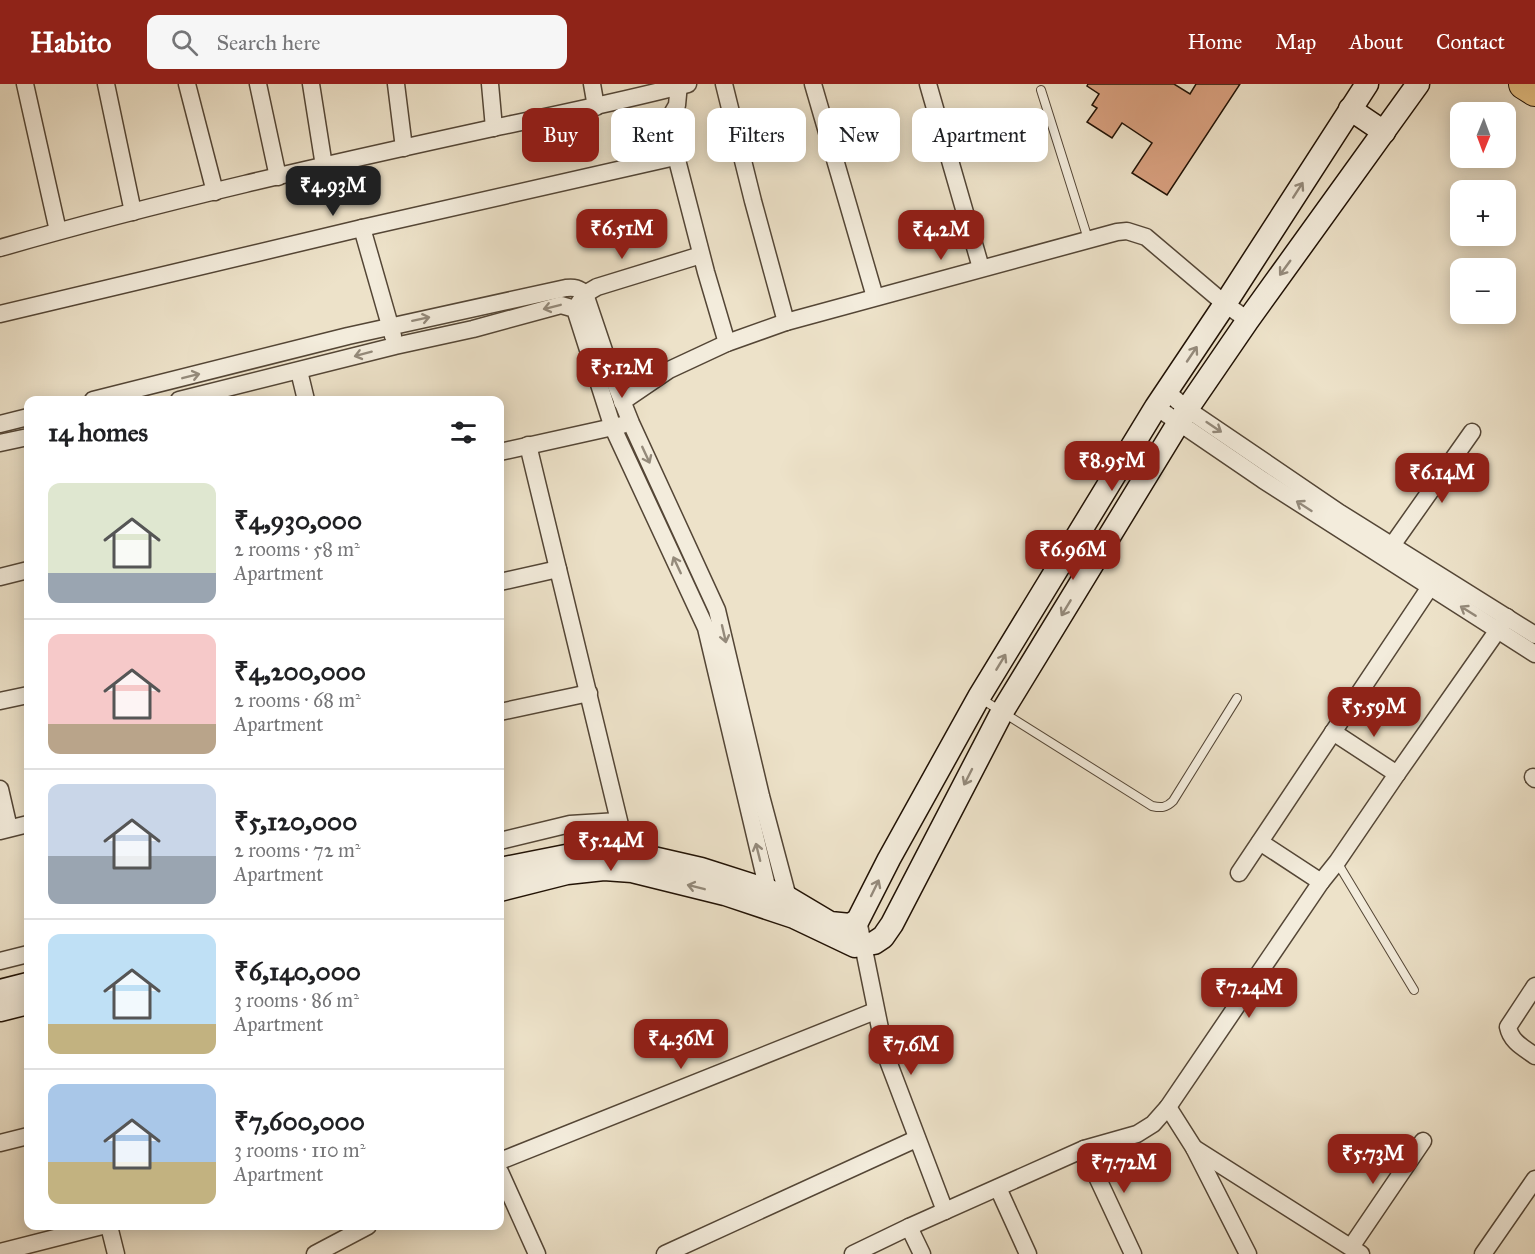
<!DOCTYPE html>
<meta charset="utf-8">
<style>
:root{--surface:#fff;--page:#f6f6f6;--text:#202124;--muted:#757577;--line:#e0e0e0;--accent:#8f2418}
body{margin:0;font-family:"IM FELL Great Primer",serif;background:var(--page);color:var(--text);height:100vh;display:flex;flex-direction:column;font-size:22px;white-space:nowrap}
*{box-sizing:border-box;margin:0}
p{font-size:20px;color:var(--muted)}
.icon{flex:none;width:33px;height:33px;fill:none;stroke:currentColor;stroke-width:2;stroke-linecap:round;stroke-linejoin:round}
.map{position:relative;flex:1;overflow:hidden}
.drawer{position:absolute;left:24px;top:312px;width:480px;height:834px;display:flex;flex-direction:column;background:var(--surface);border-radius:12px;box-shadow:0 3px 15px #0003}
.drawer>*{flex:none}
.hud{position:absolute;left:522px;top:24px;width:570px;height:54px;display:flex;gap:12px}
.needle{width:39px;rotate:181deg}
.fabs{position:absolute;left:1450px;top:18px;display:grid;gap:12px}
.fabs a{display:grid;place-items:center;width:66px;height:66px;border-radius:12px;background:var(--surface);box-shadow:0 3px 15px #0003;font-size:30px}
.price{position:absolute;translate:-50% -51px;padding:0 14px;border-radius:12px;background:var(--accent);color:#fff;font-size:20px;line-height:39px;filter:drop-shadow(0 2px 3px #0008)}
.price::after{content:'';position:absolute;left:50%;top:36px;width:18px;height:14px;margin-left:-9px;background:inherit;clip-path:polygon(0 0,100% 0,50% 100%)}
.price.current{background:#222;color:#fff}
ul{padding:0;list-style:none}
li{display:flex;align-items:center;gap:18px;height:150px;padding:0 24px}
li+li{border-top:2px solid var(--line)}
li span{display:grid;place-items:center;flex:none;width:168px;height:120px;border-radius:12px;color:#555}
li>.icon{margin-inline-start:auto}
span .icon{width:72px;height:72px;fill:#fffc;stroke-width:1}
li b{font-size:26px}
h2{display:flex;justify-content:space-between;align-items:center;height:72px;padding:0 24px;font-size:26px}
.chip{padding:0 21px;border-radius:12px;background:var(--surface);box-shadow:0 3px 15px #0003;font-size:21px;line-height:54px}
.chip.current{background:var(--accent);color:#fff}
header{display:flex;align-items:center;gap:36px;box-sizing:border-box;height:84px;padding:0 30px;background:var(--accent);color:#fff}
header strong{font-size:28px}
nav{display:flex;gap:33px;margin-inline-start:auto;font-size:21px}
.search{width:420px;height:54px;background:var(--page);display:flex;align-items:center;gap:15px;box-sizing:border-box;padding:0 21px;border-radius:12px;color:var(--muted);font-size:22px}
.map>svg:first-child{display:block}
.building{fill:#d79f7e;stroke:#211205;stroke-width:1.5}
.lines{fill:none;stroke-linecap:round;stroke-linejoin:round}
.lane-casing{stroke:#544636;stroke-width:10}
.street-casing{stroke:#544636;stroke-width:19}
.secondary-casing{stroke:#211205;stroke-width:25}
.highway-casing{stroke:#211205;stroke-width:32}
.lane{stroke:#f3ecdc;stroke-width:8}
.street{stroke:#f3ecdc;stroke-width:16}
.secondary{stroke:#f3ecdc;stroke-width:22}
.highway{stroke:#e6c184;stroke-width:30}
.oneway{stroke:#948a7b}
</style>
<header>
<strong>Habito</strong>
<div class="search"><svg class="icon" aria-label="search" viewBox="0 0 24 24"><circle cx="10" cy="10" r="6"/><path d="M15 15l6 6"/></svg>Search here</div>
<nav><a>Home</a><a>Map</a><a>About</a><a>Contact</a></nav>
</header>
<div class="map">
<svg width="1535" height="1170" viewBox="0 0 1535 1170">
<rect width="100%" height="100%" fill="#ede2c9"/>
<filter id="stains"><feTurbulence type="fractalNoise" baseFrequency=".00333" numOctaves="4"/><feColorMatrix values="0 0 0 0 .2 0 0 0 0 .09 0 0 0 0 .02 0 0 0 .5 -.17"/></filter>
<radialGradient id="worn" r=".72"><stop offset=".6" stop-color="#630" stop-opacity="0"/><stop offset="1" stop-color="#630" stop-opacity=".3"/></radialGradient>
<polygon class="building" points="1088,0 1174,0 1190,10 1196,0 1240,0 1167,111 1132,89 1152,59 1122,39 1112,54 1087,38 1097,24 1092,21 1099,10 1087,2"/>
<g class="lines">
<defs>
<g id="lane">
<polyline points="1041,6 1088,155"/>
<path d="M 980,614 L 1152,722 C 1161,724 1166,724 1173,717 L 1237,614"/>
<polyline points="1337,778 1414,906"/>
</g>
<g id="street">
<polyline points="25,0 58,147"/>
<polyline points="106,0 133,128"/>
<polyline points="187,0 215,108"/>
<polyline points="258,0 278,93"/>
<polyline points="311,0 324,82"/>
<polyline points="396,0 404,64"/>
<polyline points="490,0 494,44"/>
<polyline points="592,0 596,23"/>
<polyline points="679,0 677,21 669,35 668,41 706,188 727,259"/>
<polyline points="724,0 753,117 786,238"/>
<polyline points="813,0 875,213"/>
<polyline points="928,0 981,184"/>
<polyline points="362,144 393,252"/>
<path d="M 0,164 C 162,117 328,80 493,44 C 559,30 623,17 688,0"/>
<polyline points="579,219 585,210 597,203 701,171"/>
<polyline points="0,230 362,144 675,73"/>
<polyline points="299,287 306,316"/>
<polyline points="1167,308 1187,325 1340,429 1535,551"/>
<path d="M 93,316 L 348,252 L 566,204 C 574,203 579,204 585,210 L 615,299 L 631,339 L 717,526 L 761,712 L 790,821"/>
<polyline points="179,316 395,262 473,245 561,221 575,225 613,344 706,544 770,815"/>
<polyline points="622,318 669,286 727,259 786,238 1117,148 1127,147 1146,153 1225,220 1248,236"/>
<polyline points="1156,323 1263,396 1535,570"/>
<polyline points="0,340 28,333"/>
<polyline points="0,359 28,353"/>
<polyline points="528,361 629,778"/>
<polyline points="500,368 622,341"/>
<polyline points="1386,470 1472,348"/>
<polyline points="0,493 28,486"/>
<polyline points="500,498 558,485"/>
<polyline points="0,617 28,611"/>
<polyline points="500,628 589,609"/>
<polyline points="1333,648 1397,690"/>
<polyline points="1533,693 1535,695"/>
<polyline points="0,705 9,744"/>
<polyline points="0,747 28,740"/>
<polyline points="500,757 570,740 618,737"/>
<polyline points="1260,758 1321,798"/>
<polyline points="1239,789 1430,503"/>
<polyline points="858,836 885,969 945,1127"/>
<polyline points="0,877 28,870"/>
<path d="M 1535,902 L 1508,943 C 1511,958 1524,964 1535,972"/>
<polyline points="1168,1023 1194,1064 1248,1170"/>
<polyline points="0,1059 28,1052"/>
<polyline points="1194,1064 1361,1170"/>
<polyline points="1084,1065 1133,1170"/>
<polyline points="500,1077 875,927"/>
<polyline points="500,1088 537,1170"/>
<polyline points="998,1104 1028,1170"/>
<polyline points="109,1142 116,1170"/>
<polyline points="909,1143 922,1170"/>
<polyline points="1351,1163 1423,1057"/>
<polyline points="0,1168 102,1142"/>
<polyline points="315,1170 368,1142"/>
<polyline points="665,1170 916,1055"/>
<polyline points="853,1170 909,1143 1084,1065 1137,1050 1153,1040 1168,1023 1321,798 1337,778 1397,690 1507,533"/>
<polyline points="1483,1170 1535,1095"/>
</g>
<g id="secondary">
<polyline points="1350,25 1384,48"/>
<polyline points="500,785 581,769 627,768 701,785 767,806 788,814 830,839 850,841 858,836 889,775 979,613 1156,323 1225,220 1367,0"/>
<polyline points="500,806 567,789 604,785 632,787 725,810 794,833 855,862 874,859 883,853 892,840 1002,628 1187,325 1248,236 1418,0"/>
<polyline points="0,907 28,900"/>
<polyline points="0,926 28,919"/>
</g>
<polyline id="highway" points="1524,0 1535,7"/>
</defs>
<use href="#lane" class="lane-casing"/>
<use href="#street" class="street-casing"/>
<use href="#secondary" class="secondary-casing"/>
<use href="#highway" class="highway-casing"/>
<use href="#lane" class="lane"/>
<use href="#street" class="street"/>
<use href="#secondary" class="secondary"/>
<use href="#highway" class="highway"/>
</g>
<defs><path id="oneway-shaft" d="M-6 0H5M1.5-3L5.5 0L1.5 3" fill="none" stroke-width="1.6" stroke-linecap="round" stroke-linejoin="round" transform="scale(1.5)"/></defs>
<g class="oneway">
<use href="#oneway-shaft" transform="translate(1298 106) rotate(-57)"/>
<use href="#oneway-shaft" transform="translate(1285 184) rotate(126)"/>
<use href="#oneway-shaft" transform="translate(552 223) rotate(166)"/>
<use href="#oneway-shaft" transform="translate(421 235) rotate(-12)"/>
<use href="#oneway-shaft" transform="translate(363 270) rotate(165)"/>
<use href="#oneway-shaft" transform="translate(1192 270) rotate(-56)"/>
<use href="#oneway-shaft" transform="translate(191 292) rotate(-14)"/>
<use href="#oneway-shaft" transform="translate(1214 343) rotate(34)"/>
<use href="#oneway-shaft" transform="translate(646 371) rotate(65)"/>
<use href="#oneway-shaft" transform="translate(1304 422) rotate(-147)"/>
<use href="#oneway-shaft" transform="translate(677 481) rotate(-115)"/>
<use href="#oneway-shaft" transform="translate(1066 524) rotate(121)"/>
<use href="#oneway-shaft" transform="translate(1468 527) rotate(-148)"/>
<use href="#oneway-shaft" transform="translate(724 550) rotate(77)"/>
<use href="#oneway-shaft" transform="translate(1001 578) rotate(-59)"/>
<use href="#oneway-shaft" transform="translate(968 693) rotate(117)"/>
<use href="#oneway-shaft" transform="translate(758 768) rotate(-104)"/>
<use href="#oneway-shaft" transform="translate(696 803) rotate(-166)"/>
<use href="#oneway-shaft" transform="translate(875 804) rotate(-64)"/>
</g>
<rect width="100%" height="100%" filter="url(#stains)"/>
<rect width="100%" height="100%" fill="url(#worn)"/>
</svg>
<div class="fabs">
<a><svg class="needle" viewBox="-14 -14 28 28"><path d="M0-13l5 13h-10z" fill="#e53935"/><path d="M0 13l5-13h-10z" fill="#757577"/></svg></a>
<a>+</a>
<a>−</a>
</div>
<b class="price current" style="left:333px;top:133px">₹4.93M</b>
<b class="price" style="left:622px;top:176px">₹6.51M</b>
<b class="price" style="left:941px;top:177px">₹4.2M</b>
<b class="price" style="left:622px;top:315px">₹5.12M</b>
<b class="price" style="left:1112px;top:408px">₹8.95M</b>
<b class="price" style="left:1442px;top:420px">₹6.14M</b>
<b class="price" style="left:1073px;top:497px">₹6.96M</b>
<b class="price" style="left:1374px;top:654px">₹5.59M</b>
<b class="price" style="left:611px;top:788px">₹5.24M</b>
<b class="price" style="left:1249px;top:935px">₹7.24M</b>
<b class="price" style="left:681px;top:986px">₹4.36M</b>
<b class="price" style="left:911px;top:992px">₹7.6M</b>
<b class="price" style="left:1373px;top:1101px">₹5.73M</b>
<b class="price" style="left:1124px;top:1110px">₹7.72M</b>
<div class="hud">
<a class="chip current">Buy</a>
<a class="chip">Rent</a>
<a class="chip">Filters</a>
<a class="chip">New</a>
<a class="chip">Apartment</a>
</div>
<section class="drawer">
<h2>14 homes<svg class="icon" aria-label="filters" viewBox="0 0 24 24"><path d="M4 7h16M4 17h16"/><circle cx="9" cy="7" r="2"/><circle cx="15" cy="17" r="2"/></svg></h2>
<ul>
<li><span style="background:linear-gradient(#dfe7d0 75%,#9aa5b1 0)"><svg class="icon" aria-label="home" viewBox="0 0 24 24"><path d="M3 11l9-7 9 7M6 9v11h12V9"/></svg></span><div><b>₹4,930,000</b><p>2 rooms · 58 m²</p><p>Apartment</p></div></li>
<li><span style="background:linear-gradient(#f6c9c9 75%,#b9a48a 0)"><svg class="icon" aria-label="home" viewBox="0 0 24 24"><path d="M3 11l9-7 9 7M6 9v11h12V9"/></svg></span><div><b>₹4,200,000</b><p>2 rooms · 68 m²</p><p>Apartment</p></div></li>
<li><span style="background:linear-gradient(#c9d6e8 60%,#9aa5b1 0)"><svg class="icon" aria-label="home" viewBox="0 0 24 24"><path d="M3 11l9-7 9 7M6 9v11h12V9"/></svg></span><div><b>₹5,120,000</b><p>2 rooms · 72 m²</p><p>Apartment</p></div></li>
<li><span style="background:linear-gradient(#bfe0f5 75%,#c2b280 0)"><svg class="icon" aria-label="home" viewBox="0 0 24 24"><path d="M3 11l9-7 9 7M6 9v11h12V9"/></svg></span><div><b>₹6,140,000</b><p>3 rooms · 86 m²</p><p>Apartment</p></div></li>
<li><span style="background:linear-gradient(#a9c7e8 65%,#c2b280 0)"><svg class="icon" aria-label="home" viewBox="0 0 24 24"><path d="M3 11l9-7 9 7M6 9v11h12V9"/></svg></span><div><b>₹7,600,000</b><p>3 rooms · 110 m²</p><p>Apartment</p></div></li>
</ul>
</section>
</div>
